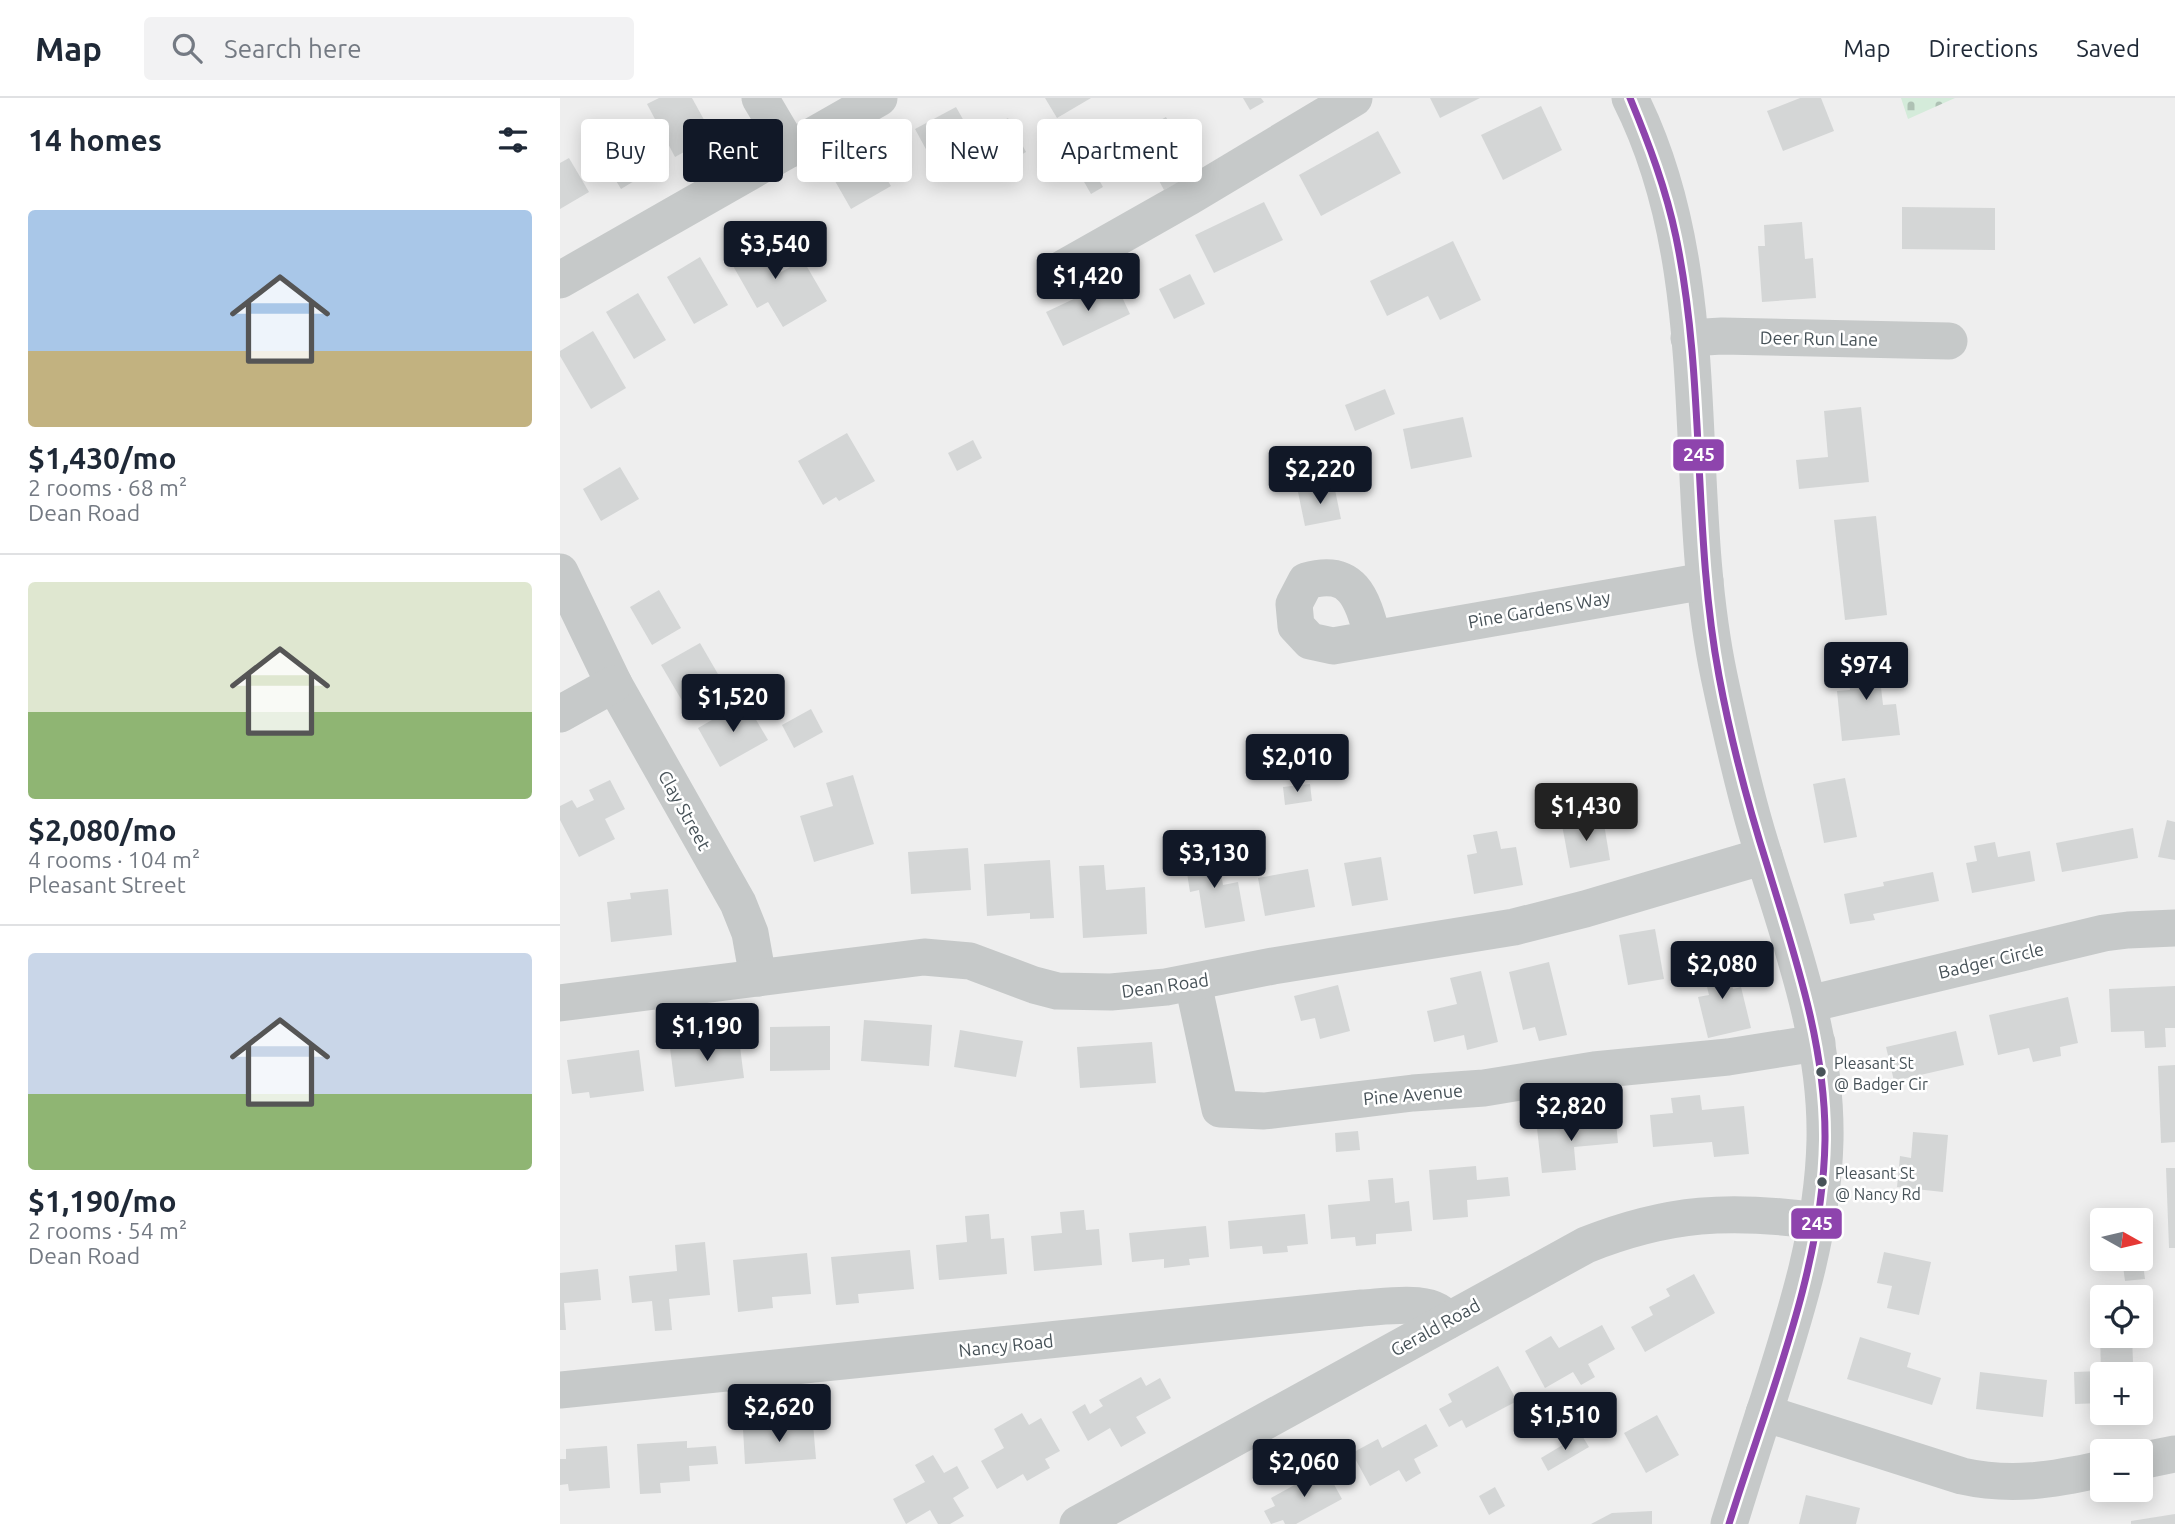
<!DOCTYPE html>
<meta charset="utf-8">
<style>
:root{--surface:#fff;--page:#f2f2f3;--text:#1f2937;--muted:#747a83;--line:#e0e1e3;--accent:#111827}
body{margin:0;font-family:Ubuntu,sans-serif;background:var(--page);color:var(--text);height:100vh;display:flex;flex-direction:column;font-size:26px;white-space:nowrap}
*{box-sizing:border-box;margin:0}
p{font-size:23px;color:var(--muted)}
.icon{flex:none;width:38px;height:38px;fill:none;stroke:currentColor;stroke-width:2;stroke-linecap:round;stroke-linejoin:round}
.map{position:relative;flex:1;overflow:hidden}
.details{display:flex;flex-direction:column;background:var(--surface);width:560px}
.details>*{flex:none}
.guide{position:absolute;left:21px;top:21px;width:665px;height:63px;display:flex;gap:14px}
.needle{width:46px;rotate:98deg}
.fabs{position:absolute;left:1530px;top:1110px;display:grid;gap:14px}
.fabs a{display:grid;place-items:center;width:63px;height:63px;border-radius:7px;background:var(--surface);box-shadow:0 4px 18px #0003;font-size:35px}
.price{position:absolute;translate:-50% -60px;padding:0 16px;border-radius:7px;background:var(--accent);color:#fff;font-size:23px;line-height:46px;filter:drop-shadow(0 2px 4px #0008)}
.price::after{content:'';position:absolute;left:50%;top:42px;width:21px;height:16px;margin-left:-10px;background:inherit;clip-path:polygon(0 0,100% 0,50% 100%)}
.price.selected{background:#222;color:#fff}
ul{padding:0;list-style:none}
li{display:grid;align-content:center;gap:14px;height:371px;padding:0 28px}
li+li{border-top:2px solid var(--line)}
li span{display:grid;place-items:center;height:217px;border-radius:7px;color:#555}
li>.icon{margin-inline-start:auto}
span .icon{width:126px;height:126px;fill:#fffc;stroke-width:1}
li b{font-size:30px}
h2{display:flex;justify-content:space-between;align-items:center;height:84px;padding:0 28px;font-size:30px}
.tag{padding:0 24px;border-radius:7px;background:var(--surface);box-shadow:0 4px 18px #0003;font-size:24px;line-height:63px}
.tag.selected{background:var(--accent);color:#fff}
header{display:flex;align-items:center;gap:42px;box-sizing:border-box;height:98px;padding:0 35px;background:var(--surface);border-bottom:2px solid var(--line)}
header strong{font-size:33px}
nav{display:flex;gap:38px;margin-inline-start:auto;font-size:24px}
.search{width:490px;height:63px;background:var(--page);display:flex;align-items:center;gap:18px;box-sizing:border-box;padding:0 24px;border-radius:7px;color:var(--muted);font-size:26px}
main{display:flex;flex:1;min-height:0}
.map>svg:first-child{display:block}
.cemetery{fill:url(#cemetery-stones)}
.building{fill:#d4d6d6}
.lines{fill:none;stroke-linecap:round;stroke-linejoin:round}
.minor{stroke:#c6c9c9;stroke-width:37}
.bus-1-casing{stroke:#fff;stroke-width:12}
.bus-1{stroke:#8e44ad;stroke-width:7}
.bus-dot{fill:#475258;stroke:#fff;stroke-width:2.5}
.labels{text-anchor:middle;dominant-baseline:central;stroke-width:5;stroke-linejoin:round;paint-order:stroke}
.bus-label{font-size:16px;fill:#475258;stroke:#fff;text-anchor:start}
.street-label{font-size:18px;fill:#475258;stroke:#fff}
.line-badge{stroke:#fff;stroke-width:2.5}
.badge-label{font-size:19px;text-anchor:middle;font-weight:bold;fill:#fff}
</style>
<header>
<strong>Map</strong>
<div class="search"><svg class="icon" aria-label="search" viewBox="0 0 24 24"><circle cx="10" cy="10" r="6"/><path d="M15 15l6 6"/></svg>Search here</div>
<nav><a>Map</a><a>Directions</a><a>Saved</a></nav>
</header>
<main>
<section class="details">
<h2>14 homes<svg class="icon" aria-label="filters" viewBox="0 0 24 24"><path d="M4 7h16M4 17h16"/><circle cx="9" cy="7" r="2"/><circle cx="15" cy="17" r="2"/></svg></h2>
<ul>
<li><span style="background:linear-gradient(#a9c7e8 65%,#c2b280 0)"><svg class="icon" aria-label="home" viewBox="0 0 24 24"><path d="M3 11l9-7 9 7M6 9v11h12V9"/></svg></span><div><b>$1,430/mo</b><p>2 rooms · 68 m²</p><p>Dean Road</p></div></li>
<li><span style="background:linear-gradient(#dfe7d0 60%,#8fb573 0)"><svg class="icon" aria-label="home" viewBox="0 0 24 24"><path d="M3 11l9-7 9 7M6 9v11h12V9"/></svg></span><div><b>$2,080/mo</b><p>4 rooms · 104 m²</p><p>Pleasant Street</p></div></li>
<li><span style="background:linear-gradient(#c9d6e8 65%,#8fb573 0)"><svg class="icon" aria-label="home" viewBox="0 0 24 24"><path d="M3 11l9-7 9 7M6 9v11h12V9"/></svg></span><div><b>$1,190/mo</b><p>2 rooms · 54 m²</p><p>Dean Road</p></div></li>
</ul>
</section>
<div class="map">
<svg width="1615" height="1426" viewBox="0 0 1615 1426">
<defs>
<pattern id="cemetery-stones" width="16" height="16" patternUnits="userSpaceOnUse" patternTransform="scale(1.75)"><rect width="16" height="16" fill="#d4ebda"/><path d="M2 7V4a2 2 0 0 1 4 0v3zM10 15v-3a2 2 0 0 1 4 0v3z" fill="#aec1b4"/></pattern>
</defs>
<rect width="100%" height="100%" fill="#eee"/>
<polygon class="cemetery" points="1341,0 1395,0 1348,21"/>
<g class="building">
<polygon points="99,0 132,0 153,38 115,59 87,6"/>
<polygon points="485,0 531,0 497,20"/>
<polygon points="683,0 701,0 704,4 690,12"/>
<polygon points="870,0 920,0 880,20"/>
<polygon points="1240,0 1261,0 1274,33 1223,53 1207,13"/>
<polygon points="981,8 1002,52 943,82 921,37"/>
<polygon points="396,9 413,39 448,20 466,54 436,71 426,52 380,77 355,31"/>
<polygon points="606,19 619,44 605,52 621,83 604,92 586,58 595,53 584,31"/>
<polygon points="64,21 94,71 61,91 31,41"/>
<polygon points="818,33 841,75 761,118 739,77"/>
<polygon points="310,54 331,88 291,111 271,76"/>
<polygon points="9,60 29,94 0,111 0,65"/>
<polygon points="531,68 543,89 531,96 519,75"/>
<polygon points="704,104 723,142 654,175 635,137"/>
<polygon points="1342,109 1435,110 1435,152 1342,151"/>
<polygon points="1242,124 1245,161 1253,160 1256,200 1202,204 1198,148 1205,148 1204,127"/>
<polygon points="197,133 221,174 243,162 267,203 223,229 208,204 197,210 164,152"/>
<polygon points="893,143 921,202 880,222 868,198 827,218 810,183"/>
<polygon points="140,159 168,207 134,226 107,179"/>
<polygon points="630,176 645,206 614,221 599,191"/>
<polygon points="554,182 570,216 503,248 486,214"/>
<polygon points="78,195 106,242 74,261 46,214"/>
<polygon points="33,233 66,290 31,311 0,258 0,253"/>
<polygon points="825,291 835,316 795,333 785,307"/>
<polygon points="1301,309 1309,384 1239,391 1236,362 1268,359 1264,313"/>
<polygon points="903,319 912,359 851,371 843,331"/>
<polygon points="287,335 315,383 279,403 276,399 263,407 238,363"/>
<polygon points="413,342 422,360 397,373 388,355"/>
<polygon points="60,369 79,401 41,423 23,391"/>
<polygon points="774,387 781,421 745,428 738,394"/>
<polygon points="1316,418 1327,517 1285,522 1274,422"/>
<polygon points="99,492 121,530 92,547 70,509"/>
<polygon points="140,545 162,583 124,606 101,567"/>
<polygon points="1317,554 1323,607 1336,606 1340,637 1282,643 1277,593 1290,592 1286,558"/>
<polygon points="185,603 208,642 160,669 138,630"/>
<polygon points="251,611 263,634 234,650 222,627"/>
<polygon points="293,677 314,746 254,764 240,718 273,708 266,685"/>
<polygon points="1285,680 1297,739 1264,745 1253,686"/>
<polygon points="50,682 65,711 45,721 55,741 19,759 0,722 0,708 12,702 17,710 34,702 29,692"/>
<polygon points="750,686 752,703 725,707 723,689"/>
<polygon points="1043,720 1050,762 1010,770 1002,727"/>
<polygon points="1607,722 1615,724 1615,762 1598,759"/>
<polygon points="1573,730 1578,760 1502,774 1496,745"/>
<polygon points="937,733 941,751 956,749 963,787 914,796 907,757 917,755 913,737"/>
<polygon points="1435,744 1438,759 1470,753 1475,783 1412,795 1406,765 1417,763 1414,748"/>
<polygon points="408,750 411,792 351,796 348,754"/>
<polygon points="657,751 663,787 678,784 685,823 645,830 639,792 630,794 624,756"/>
<polygon points="821,759 828,802 792,808 784,765"/>
<polygon points="490,762 494,820 470,821 470,815 427,818 424,766"/>
<polygon points="544,767 546,792 585,789 587,836 523,840 519,768"/>
<polygon points="748,771 755,809 705,818 698,780"/>
<polygon points="1373,774 1379,803 1313,816 1315,822 1290,826 1284,796 1324,788 1323,784"/>
<polygon points="108,791 112,837 51,844 47,804 71,801 70,795"/>
<polygon points="1095,831 1104,881 1068,887 1059,837"/>
<polygon points="1165,859 1173,891 1181,889 1191,930 1148,940 1138,899 1149,897 1141,864"/>
<polygon points="989,864 1007,937 979,943 975,929 963,932 949,874"/>
<polygon points="921,873 938,944 907,952 904,937 874,944 867,913 897,906 890,880"/>
<polygon points="778,887 790,933 760,941 755,920 741,923 734,898"/>
<polygon points="1615,888 1615,930 1605,930 1606,949 1585,950 1584,933 1551,934 1549,891"/>
<polygon points="1508,899 1518,945 1500,949 1501,958 1473,964 1469,950 1438,957 1429,917"/>
<polygon points="304,922 372,927 369,968 301,963"/>
<polygon points="270,928 270,972 210,973 210,929"/>
<polygon points="400,932 463,943 456,979 394,969"/>
<polygon points="1396,933 1404,967 1334,983 1326,949"/>
<polygon points="179,941 184,980 115,989 110,950"/>
<polygon points="592,944 596,985 520,990 517,949"/>
<polygon points="79,952 84,993 30,1000 29,994 12,996 7,962"/>
<polygon points="1615,967 1615,1044 1601,1045 1598,968"/>
<polygon points="1140,997 1142,1012 1184,1008 1189,1056 1154,1059 1152,1044 1093,1049 1090,1017 1113,1015 1111,1000"/>
<polygon points="1056,1023 1058,1045 1014,1049 1016,1072 982,1075 977,1030"/>
<polygon points="798,1033 800,1052 776,1054 775,1035"/>
<polygon points="1353,1034 1388,1037 1383,1094 1337,1089 1340,1058 1351,1060"/>
<polygon points="916,1068 917,1082 948,1079 950,1098 907,1102 908,1119 873,1122 869,1072"/>
<polygon points="1606,1070 1615,1070 1615,1150 1609,1150"/>
<polygon points="833,1080 835,1105 849,1103 852,1133 816,1136 816,1146 796,1148 795,1139 771,1141 768,1107 810,1103 808,1082"/>
<polygon points="524,1112 526,1132 539,1131 542,1167 474,1173 471,1138 502,1135 500,1114"/>
<polygon points="429,1116 431,1141 444,1140 447,1176 379,1182 376,1147 407,1144 405,1118"/>
<polygon points="745,1116 748,1146 727,1148 728,1154 703,1156 702,1148 670,1151 668,1123"/>
<polygon points="646,1128 649,1159 629,1161 630,1167 604,1170 604,1161 572,1164 569,1135"/>
<polygon points="145,1144 150,1197 109,1201 112,1232 95,1233 92,1203 72,1205 69,1178 117,1173 115,1147"/>
<polygon points="350,1152 354,1191 298,1196 299,1205 276,1207 271,1159"/>
<polygon points="1324,1154 1371,1164 1359,1217 1327,1210 1332,1188 1317,1185"/>
<polygon points="247,1155 251,1196 212,1199 213,1210 178,1214 173,1162"/>
<polygon points="1583,1166 1585,1181 1565,1183 1563,1168"/>
<polygon points="38,1171 41,1202 4,1205 6,1232 0,1232 0,1175"/>
<polygon points="1134,1176 1155,1215 1085,1254 1071,1229 1093,1217 1089,1209 1110,1198 1106,1191"/>
<polygon points="1042,1227 1055,1251 1028,1266 1035,1279 1021,1287 1013,1274 985,1290 965,1253 991,1238 999,1250"/>
<polygon points="1540,1237 1572,1237 1573,1265 1581,1265 1582,1276 1542,1276 1542,1305 1515,1306 1514,1274 1541,1273"/>
<polygon points="1300,1239 1351,1255 1347,1269 1381,1280 1372,1307 1287,1281"/>
<polygon points="938,1268 957,1303 906,1330 902,1322 889,1329 879,1311 892,1304 888,1296"/>
<polygon points="1420,1274 1487,1282 1483,1319 1416,1311"/>
<polygon points="581,1279 586,1288 600,1280 611,1300 576,1319 586,1335 561,1349 550,1330 528,1343 512,1314 525,1306 530,1316 543,1308 539,1302"/>
<polygon points="462,1315 469,1327 481,1320 500,1353 485,1361 490,1370 467,1383 463,1376 437,1391 421,1363 444,1350 434,1331"/>
<polygon points="1097,1317 1119,1357 1086,1375 1064,1335"/>
<polygon points="253,1326 256,1361 185,1366 183,1331"/>
<polygon points="866,1326 878,1348 854,1361 861,1375 846,1384 839,1372 810,1388 792,1355 818,1341 822,1350"/>
<polygon points="1021,1336 1029,1349 988,1373 981,1360"/>
<polygon points="127,1343 127,1350 156,1348 158,1366 129,1368 130,1383 100,1385 101,1395 80,1396 77,1346"/>
<polygon points="47,1348 50,1390 9,1393 8,1386 0,1387 0,1361 6,1361 6,1351"/>
<polygon points="373,1357 384,1375 397,1368 409,1390 393,1400 404,1418 390,1426 378,1426 370,1412 346,1426 333,1401 365,1384 355,1367"/>
<polygon points="765,1370 782,1401 736,1426 725,1426 723,1422 711,1426 704,1413 715,1408 711,1400"/>
<polygon points="935,1389 945,1408 929,1417 919,1398"/>
<polygon points="1246,1397 1300,1410 1296,1426 1239,1426"/>
<polygon points="1092,1413 1092,1426 1031,1426 1052,1415"/>
<polygon points="1615,1416 1615,1426 1571,1426 1571,1423"/>
</g>
<g class="lines">
<g class="minor">
<polyline points="200,0 230,51"/>
<path d="M 1070,0 C 1160,179 1119,387 1159,578 C 1170,630 1182,684 1197,735 C 1227,836 1267,935 1265,1042 C 1263,1132 1236,1215 1209,1300 C 1195,1342 1182,1384 1169,1426"/>
<polyline points="500,172 629,99 794,0"/>
<polyline points="0,182 319,0"/>
<polyline points="1129,240 1162,238 1389,243"/>
<polyline points="0,474 54,586 178,805 190,835 198,880"/>
<path d="M 813,540 C 802,501 794,469 746,483 L 734,506 L 736,528 L 750,543 L 773,548 L 1145,483"/>
<polyline points="0,616 54,586"/>
<polyline points="633,885 660,1011 704,1013 853,995 924,990 1034,972 1168,959 1257,945"/>
<polyline points="0,905 364,859 410,863 474,887 497,893 551,894 606,889 713,868 954,829 1025,811 1204,758"/>
<polyline points="1249,906 1544,835 1568,832 1615,830"/>
<path d="M 0,1292 L 802,1210 C 825,1209 875,1199 887,1223"/>
<path d="M 1204,1315 L 1402,1378 C 1451,1389 1493,1382 1542,1371"/>
<polyline points="1580,1363 1615,1356"/>
<path d="M 518,1426 L 1026,1147 C 1109,1114 1170,1111 1258,1123"/>
</g>
<defs>
<path id="bus-1" d="M 1070,0 C 1089,46 1106,91 1116,139 C 1146,284 1132,433 1159,578 C 1171,643 1188,707 1208,770 C 1235,859 1266,948 1265,1042 C 1263,1172 1207,1303 1169,1426"/>
</defs>
<use href="#bus-1" class="bus-1-casing"/>
<use href="#bus-1" class="bus-1"/>
</g>
<g class="bus-dot">
<circle cx="1261" cy="974" r="6"/>
<circle cx="1262" cy="1084" r="6"/>
</g>
<g class="labels">
<g class="bus-label">
<text x="1274" y="965">Pleasant St<tspan x="1274" dy="21">@ Badger Cir</tspan></text>
<text x="1275" y="1075">Pleasant St<tspan x="1275" dy="21">@ Nancy Rd</tspan></text>
</g>
<g class="street-label">
<text transform="translate(1259 240) rotate(1)">Deer Run Lane</text>
<text transform="translate(979 511) rotate(-10)">Pine Gardens Way</text>
<text transform="translate(125 712) rotate(61)">Clay Street</text>
<text transform="translate(1431 862) rotate(-13)">Badger Circle</text>
<text transform="translate(605 887) rotate(-8)">Dean Road</text>
<text transform="translate(853 996) rotate(-5)">Pine Avenue</text>
<text transform="translate(875 1229) rotate(-29)">Gerald Road</text>
<text transform="translate(446 1247) rotate(-6)">Nancy Road</text>
</g>
</g>
<g class="line-badge">
<rect x="1112" y="340" width="53" height="34" rx="7" fill="#8e44ad"/>
<rect x="1230" y="1109" width="53" height="33" rx="7" fill="#8e44ad"/>
</g>
<g class="badge-label">
<text x="1139" y="363">245</text>
<text x="1257" y="1132">245</text>
</g>
</svg>
<div class="fabs">
<a><svg class="needle" viewBox="-14 -14 28 28"><path d="M0-13l5 13h-10z" fill="#e53935"/><path d="M0 13l5-13h-10z" fill="#747a83"/></svg></a>
<a><svg class="icon" aria-label="locate" viewBox="0 0 24 24"><circle cx="12" cy="12" r="6"/><path d="M12 2v4M12 18v4M2 12h4M18 12h4"/></svg></a>
<a>+</a>
<a>−</a>
</div>
<b class="price" style="left:215px;top:183px">$3,540</b>
<b class="price" style="left:528px;top:215px">$1,420</b>
<b class="price" style="left:760px;top:408px">$2,220</b>
<b class="price" style="left:1306px;top:604px">$974</b>
<b class="price" style="left:173px;top:636px">$1,520</b>
<b class="price" style="left:737px;top:696px">$2,010</b>
<b class="price selected" style="left:1026px;top:745px">$1,430</b>
<b class="price" style="left:654px;top:792px">$3,130</b>
<b class="price" style="left:1162px;top:903px">$2,080</b>
<b class="price" style="left:147px;top:965px">$1,190</b>
<b class="price" style="left:1011px;top:1045px">$2,820</b>
<b class="price" style="left:219px;top:1346px">$2,620</b>
<b class="price" style="left:1005px;top:1354px">$1,510</b>
<b class="price" style="left:744px;top:1401px">$2,060</b>
<div class="guide">
<a class="tag">Buy</a>
<a class="tag selected">Rent</a>
<a class="tag">Filters</a>
<a class="tag">New</a>
<a class="tag">Apartment</a>
</div>
</div>
</main>
